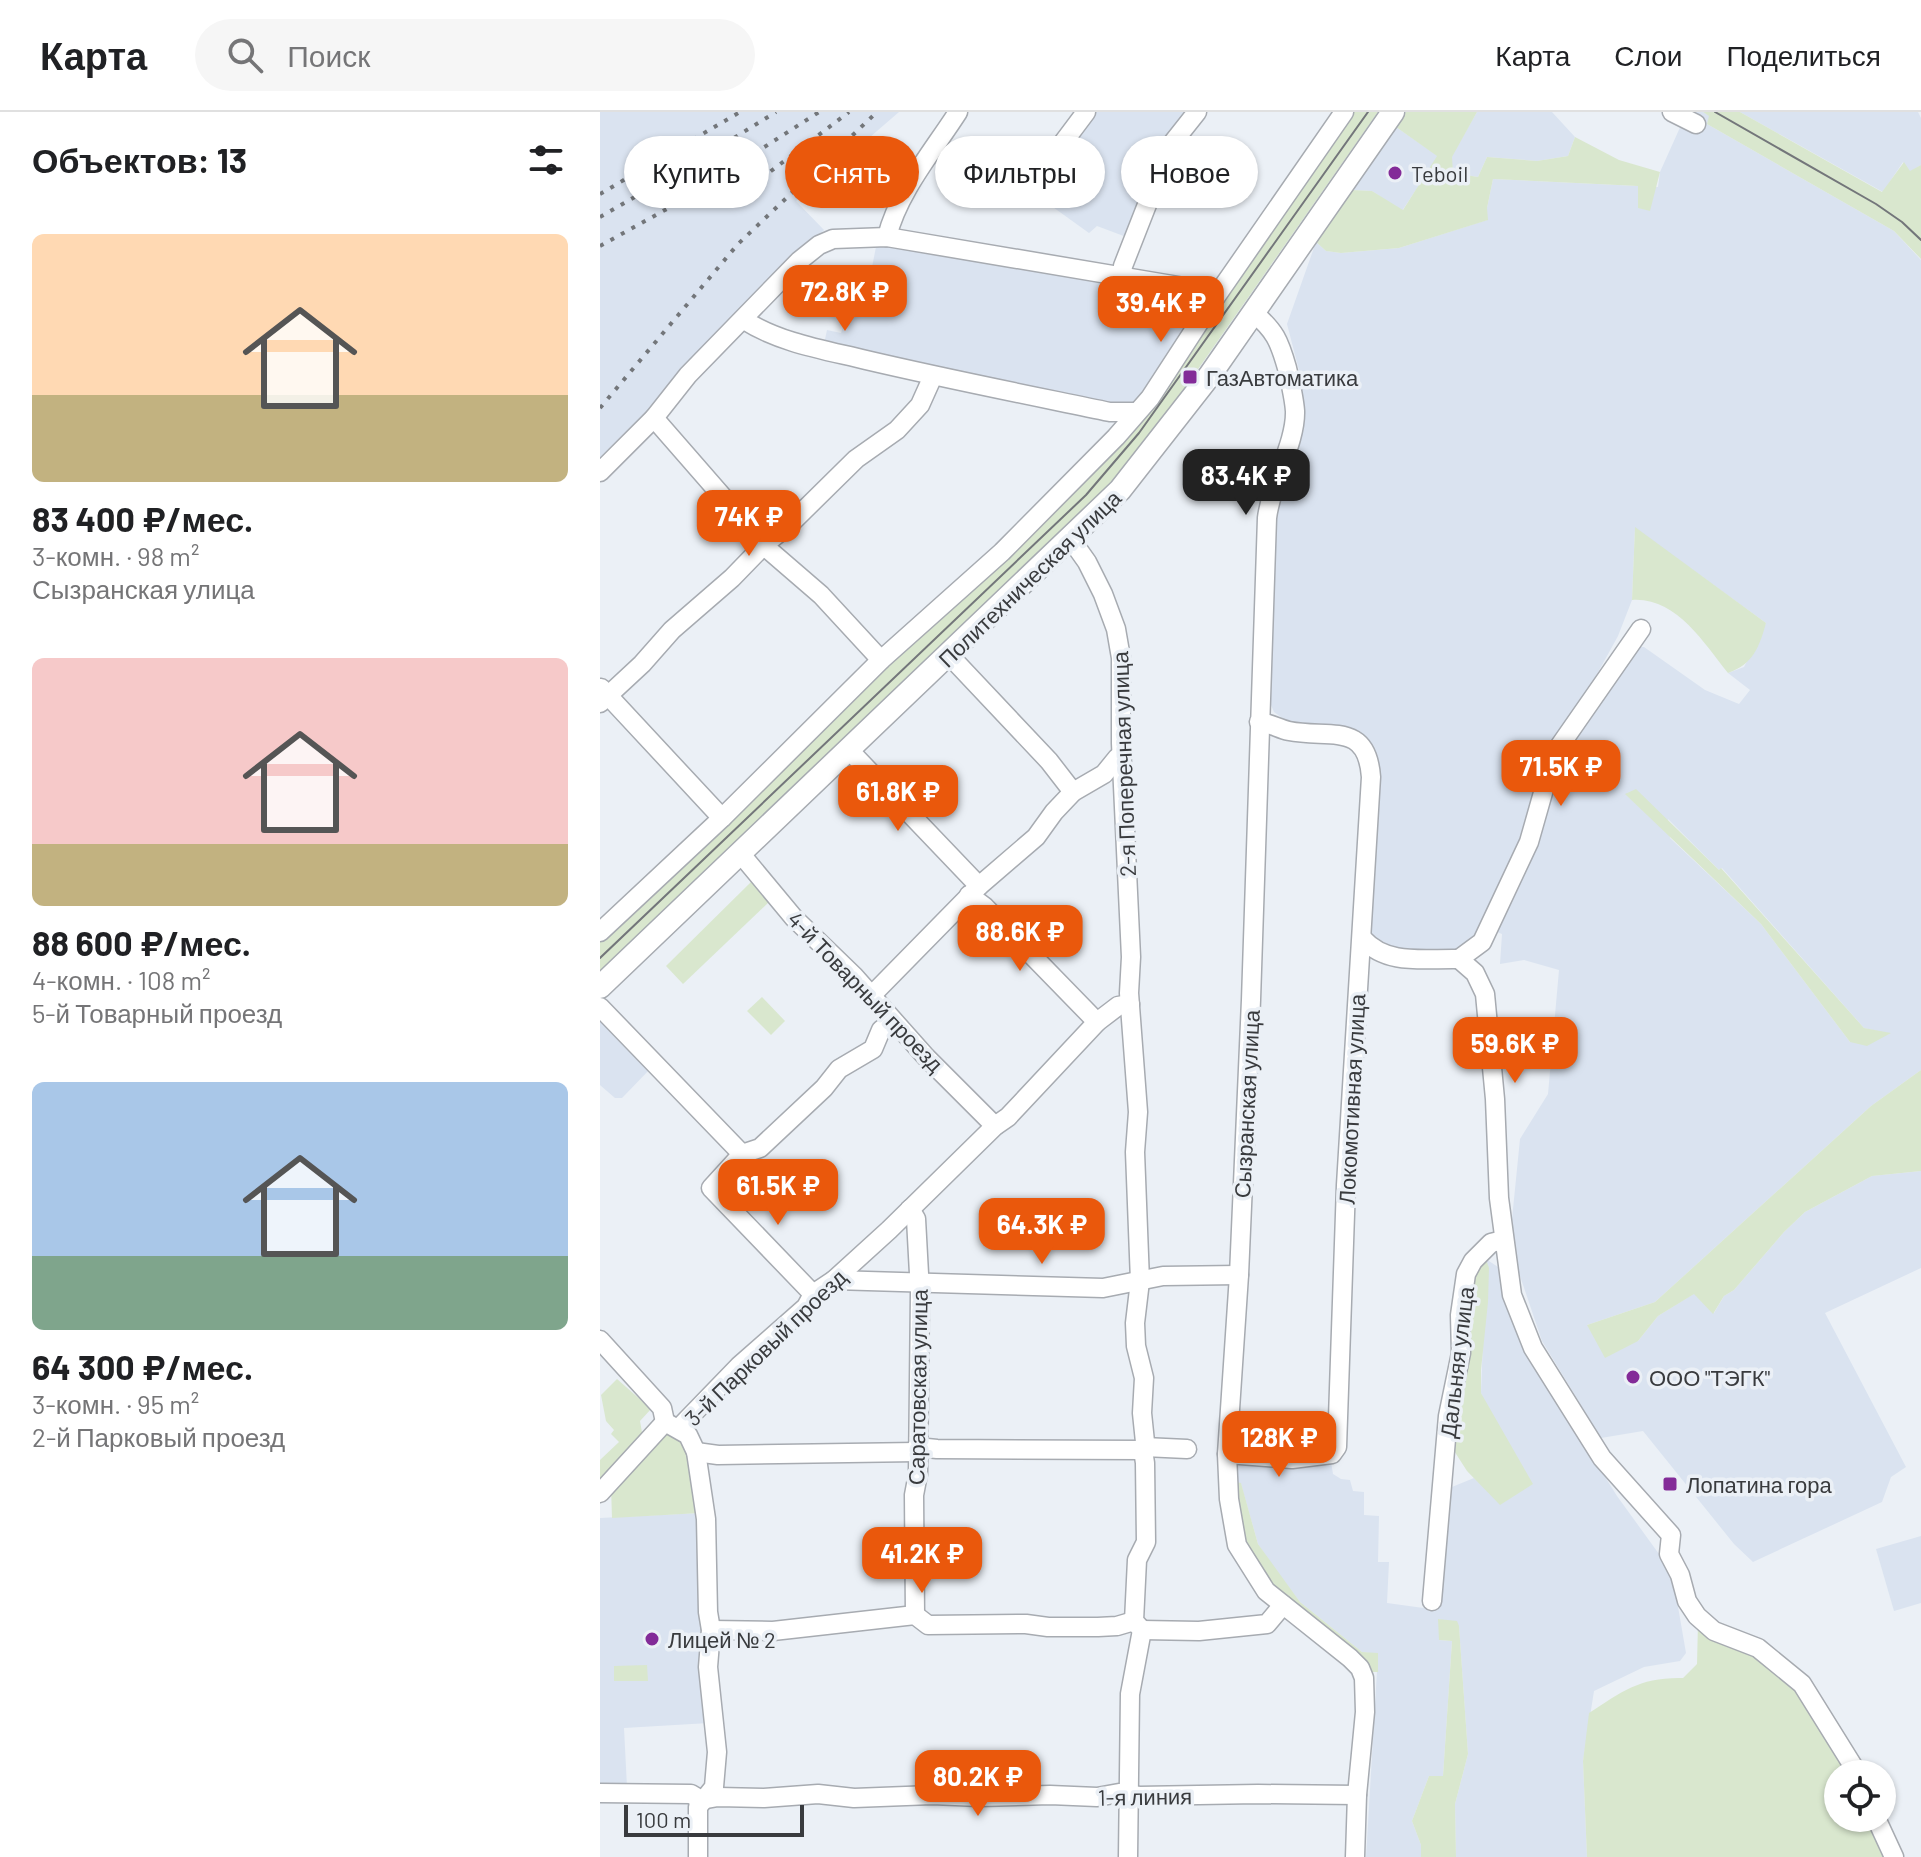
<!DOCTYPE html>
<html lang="ru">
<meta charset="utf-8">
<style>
:root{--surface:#fff;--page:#f6f6f6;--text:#202124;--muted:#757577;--line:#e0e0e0;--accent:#ea580c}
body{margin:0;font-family:Barlow,sans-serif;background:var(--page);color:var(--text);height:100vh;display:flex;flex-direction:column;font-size:30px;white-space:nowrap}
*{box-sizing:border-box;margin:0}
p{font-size:26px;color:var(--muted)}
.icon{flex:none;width:44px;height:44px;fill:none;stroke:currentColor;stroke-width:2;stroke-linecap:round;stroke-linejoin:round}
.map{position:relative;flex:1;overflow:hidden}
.panel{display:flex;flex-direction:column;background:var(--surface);width:600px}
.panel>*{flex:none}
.hud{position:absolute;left:24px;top:24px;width:760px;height:72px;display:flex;gap:16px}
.fabs{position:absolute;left:1224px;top:1648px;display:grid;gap:16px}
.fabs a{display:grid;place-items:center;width:72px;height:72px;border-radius:50%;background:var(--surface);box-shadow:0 2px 6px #0004;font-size:40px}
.scale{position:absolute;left:24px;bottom:20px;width:180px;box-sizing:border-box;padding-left:8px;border:4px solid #393b3e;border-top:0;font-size:22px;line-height:28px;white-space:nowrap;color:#393b3e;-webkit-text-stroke:6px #ebf0f6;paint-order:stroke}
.price{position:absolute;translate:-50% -68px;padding:0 18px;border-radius:16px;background:var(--accent);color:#fff;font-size:26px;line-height:52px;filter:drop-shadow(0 2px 4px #0008)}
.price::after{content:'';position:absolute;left:50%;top:48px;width:24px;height:18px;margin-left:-12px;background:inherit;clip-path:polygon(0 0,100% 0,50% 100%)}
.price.active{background:#222;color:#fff}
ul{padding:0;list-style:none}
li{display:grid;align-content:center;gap:16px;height:424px;padding:0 32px}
li span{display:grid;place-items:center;height:248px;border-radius:12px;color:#555}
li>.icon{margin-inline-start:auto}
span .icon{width:144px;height:144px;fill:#fffc;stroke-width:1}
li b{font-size:34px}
h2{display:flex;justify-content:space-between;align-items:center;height:96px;padding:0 32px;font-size:34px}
.pill{padding:0 28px;border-radius:36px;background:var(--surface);box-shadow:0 2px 6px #0004;font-size:28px;line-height:72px}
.pill.active{background:var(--accent);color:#fff}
header{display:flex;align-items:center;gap:48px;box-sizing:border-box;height:112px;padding:0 40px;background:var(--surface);border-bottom:2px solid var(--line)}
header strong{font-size:38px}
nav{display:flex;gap:44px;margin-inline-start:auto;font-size:28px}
.search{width:560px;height:72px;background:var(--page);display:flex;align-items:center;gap:20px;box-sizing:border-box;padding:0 28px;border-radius:44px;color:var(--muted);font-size:30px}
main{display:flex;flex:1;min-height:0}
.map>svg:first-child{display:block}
.built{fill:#dae3f0;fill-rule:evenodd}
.green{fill:#d9e7ce}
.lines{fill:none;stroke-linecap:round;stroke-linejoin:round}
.minor-casing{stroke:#a7abb1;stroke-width:21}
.major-casing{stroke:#a7abb1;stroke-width:25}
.minor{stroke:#fff;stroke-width:18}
.major{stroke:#fff;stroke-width:22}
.tram{stroke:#73767a;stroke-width:2}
.rail{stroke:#73767a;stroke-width:4;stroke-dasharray:4 8;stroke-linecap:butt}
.poi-dot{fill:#832b98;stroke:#ebf0f6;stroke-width:3}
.labels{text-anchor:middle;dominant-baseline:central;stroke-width:7;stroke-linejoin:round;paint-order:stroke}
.poi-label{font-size:22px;fill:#393b3e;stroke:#ebf0f6;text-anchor:start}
.street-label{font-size:22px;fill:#393b3e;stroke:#ebf0f6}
</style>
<header>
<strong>Карта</strong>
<div class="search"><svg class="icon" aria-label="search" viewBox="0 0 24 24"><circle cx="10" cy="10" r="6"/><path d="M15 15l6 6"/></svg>Поиск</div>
<nav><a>Карта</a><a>Слои</a><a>Поделиться</a></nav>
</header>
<main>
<section class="panel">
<h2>Объектов: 13<svg class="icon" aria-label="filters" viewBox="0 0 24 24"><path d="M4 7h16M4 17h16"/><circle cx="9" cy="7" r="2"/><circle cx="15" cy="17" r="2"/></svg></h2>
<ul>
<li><span style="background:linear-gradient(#ffd9b3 65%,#c2b280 0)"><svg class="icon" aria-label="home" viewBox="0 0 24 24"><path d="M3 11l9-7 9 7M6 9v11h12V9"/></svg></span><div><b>83 400 ₽/мес.</b><p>3-комн. · 98 m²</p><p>Сызранская улица</p></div></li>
<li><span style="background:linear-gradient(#f6c9c9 75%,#c2b280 0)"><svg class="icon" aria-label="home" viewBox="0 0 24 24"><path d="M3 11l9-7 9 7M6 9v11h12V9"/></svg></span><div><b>88 600 ₽/мес.</b><p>4-комн. · 108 m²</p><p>5-й Товарный проезд</p></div></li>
<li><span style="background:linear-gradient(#a9c7e8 70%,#7fa58c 0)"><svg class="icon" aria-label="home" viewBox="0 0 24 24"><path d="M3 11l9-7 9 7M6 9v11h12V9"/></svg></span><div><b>64 300 ₽/мес.</b><p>3-комн. · 95 m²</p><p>2-й Парковый проезд</p></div></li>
</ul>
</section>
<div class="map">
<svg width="1321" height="1745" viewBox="0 0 1321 1745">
<rect width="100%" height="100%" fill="#ebf0f6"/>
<g class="built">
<polygon points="0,0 299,0 196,89 224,118 0,354"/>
<polygon points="489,0 592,0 529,126 497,114 489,121 432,80 429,71"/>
<polygon points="877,0 952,0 975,25 968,44 937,49 887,45 878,65 853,61 851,45"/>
<path d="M 1075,0 L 1103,0 L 1110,4 L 1107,12 L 1294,119 L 1321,148 L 1321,958 L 1271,994 L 1055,1190 L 987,1213 L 1038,1229 L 1058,1204 L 1095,1181 L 1114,1201 L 1124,1184 L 1134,1178 L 1184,1120 L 1205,1100 L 1272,1064 L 1321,1059 L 1321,1156 L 1225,1201 L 1306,1355 L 1291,1365 L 1282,1390 L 1153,1450 L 1134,1432 L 1043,1319 L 1001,1326 L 942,1229 L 917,1155 L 912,1107 L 920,1027 L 948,982 L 959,858 L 924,848 L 900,852 L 902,822 L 897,820 L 935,737 L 964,639 L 1036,535 L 1044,535 L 1105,578 L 1139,592 L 1150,578 L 1128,561 L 1144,555 L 1166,511 L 1035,416 L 1032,488 L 1018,524 L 975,602 L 879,824 L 854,842 L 786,839 L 770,824 L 779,668 L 777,644 L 763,623 L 752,619 L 689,611 L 674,600 L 668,586 L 673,414 L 702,300 L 700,262 L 687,212 L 716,130 L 726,139 L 741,141 L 799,136 L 887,108 L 887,96 L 893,67 L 1058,75 L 1060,60 L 1082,11 ZM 1068,707 L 1119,758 L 1122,756 L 1264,916 L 1289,922 L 1250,930 L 1161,812 L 1070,726 Z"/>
<polygon points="1140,0 1318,0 1321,6 1321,53 1310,60 1303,50 1283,80"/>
<polygon points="796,15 838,44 802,99 772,79 752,78"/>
<polygon points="277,130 592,183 598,187 600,195 536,291 525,295 224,232 227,218 241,221 256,174 271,160"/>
<polygon points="0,906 51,956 22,986 15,986 0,973"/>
<polygon points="886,1147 901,1157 928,1242 1017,1384 1072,1460 1086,1541 1080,1549 1044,1555 994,1579 983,1649 987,1745 856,1745 855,1692 868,1642 859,1515 839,1507 839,1528 852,1529 843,1664 829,1664 812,1709 821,1733 821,1745 766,1745 778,1542 762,1540 700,1490 674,1456 658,1432 641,1372 635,1370 635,1354 639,1349 731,1350 733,1362 741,1367 750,1368 753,1379 764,1380 764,1403 779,1404 778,1450 789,1450 787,1491 838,1498 847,1377 874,1366 891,1381 887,1295 881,1281"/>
<polygon points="100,1401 109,1611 24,1616 27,1675 17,1672 0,1672 0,1406"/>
<polygon points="1321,1424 1321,1491 1294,1499 1276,1437"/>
</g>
<g class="green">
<polygon points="750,0 778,0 547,330 493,390 0,860 0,824 476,372"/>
<polygon points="806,0 877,0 852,45 853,61 878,65 887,45 937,49 968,44 975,25 1019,48 1060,60 1050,99 1038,96 1038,74 893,67 887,96 888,108 799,136 741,141 726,139 716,130 752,78 772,79 803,98 837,44 796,15"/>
<polygon points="1103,0 1140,0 1282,80 1304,50 1310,59 1321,53 1321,147 1294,119 1107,12 1109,4"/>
<path d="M 1035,415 L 1166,511 C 1159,536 1153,552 1128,561 C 1103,530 1076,485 1032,488 Z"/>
<polygon points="1036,677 1119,758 1121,756 1264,916 1291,921 1267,934 1250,930 1161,812 1025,682"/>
<polygon points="151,770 169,790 83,872 66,854"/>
<polygon points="162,885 185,909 171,923 147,899"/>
<polygon points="1321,958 1321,1059 1272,1064 1205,1100 1184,1120 1134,1178 1124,1184 1113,1202 1094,1182 1058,1204 1038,1229 1005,1246 987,1213 1055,1190 1271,994"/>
<polygon points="886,1147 889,1156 888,1190 881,1258 881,1281 933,1372 900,1393 867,1359 851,1334 871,1164"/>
<polygon points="17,1267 51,1297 40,1309 43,1326 0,1368 0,1348 19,1330 11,1322 14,1318 6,1309 1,1283"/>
<polygon points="73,1320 85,1329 100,1401 12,1406 11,1375 61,1323"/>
<polygon points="635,1370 641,1371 658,1432 700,1490 762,1540 778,1541 778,1560 768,1560 671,1476 644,1430"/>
<polygon points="838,1507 857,1509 859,1514 868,1642 855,1692 856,1745 821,1745 821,1733 812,1709 829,1664 843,1664 852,1529 839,1528"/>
<path d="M 1098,1511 L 1156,1539 L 1190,1567 L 1253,1662 L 1238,1662 L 1238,1706 L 1273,1706 L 1289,1745 L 987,1745 L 983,1649 L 989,1601 C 1023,1579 1040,1565 1083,1566 L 1097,1552 Z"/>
<polygon points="47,1553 48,1569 14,1569 14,1554"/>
</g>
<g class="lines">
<defs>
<g id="minor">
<polyline points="1072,0 1096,12"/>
<polyline points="441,60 486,0"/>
<path d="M 287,125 C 298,80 333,39 358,0"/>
<polyline points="522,165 523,154 570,34 597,0"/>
<path d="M 653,200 C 675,219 679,228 687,256 C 690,269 694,285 695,299 C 696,331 671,371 667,406 L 651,888 L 639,1163 L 627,1342 L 629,1387 L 637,1433 L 666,1479 L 750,1546 L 760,1556 L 764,1566 L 765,1600 L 757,1683 L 755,1745"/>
<path d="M 144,208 C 180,231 225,238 266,248 C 347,267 428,283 510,300 L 536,300"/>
<polyline points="54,306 170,439 221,483 281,548"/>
<polyline points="0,360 54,306 88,263 199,149 219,133 233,127 287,125 596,177 615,186"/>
<polyline points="470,426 487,450 503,482 516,517 521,546 521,631 531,845 529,881 538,1000 535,1040 540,1169 535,1211 536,1234 544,1266 542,1301 545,1330 543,1338 545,1351 546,1430 537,1448 534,1509 542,1518 530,1582 528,1745"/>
<polyline points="349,543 449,649 473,680"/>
<polyline points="1,576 122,706"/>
<polyline points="0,591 42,552 72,518 132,466 165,432 189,413 256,347 297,318 320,293 333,264"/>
<polyline points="249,638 379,774"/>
<polyline points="140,741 194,806 254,864 326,945 395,1014"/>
<polyline points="369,783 385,795 497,910"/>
<polyline points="0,820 122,706 281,548 402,440 516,325 550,286 615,186 744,0"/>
<path d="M 763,827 C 787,854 825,846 859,847"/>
<polyline points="859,847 875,861 885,882 895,987 899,1086 912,1183 933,1236 1002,1346 1071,1423 1069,1442 1080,1463 1087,1489 1097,1504 1114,1519 1158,1536 1202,1572 1258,1662"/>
<polyline points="859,847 882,830 929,730 954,642 1041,517"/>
<polyline points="271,884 379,774 436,725 454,700 473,680 504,662 517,646 522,643"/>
<polyline points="0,895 142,1042"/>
<polyline points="310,1097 316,1107 320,1180 318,1362 314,1383 315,1503"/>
<polyline points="234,1168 503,1176 563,1164 639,1163"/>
<polyline points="213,1182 111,1076 142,1042 160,1036 224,976 239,957 273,937 281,918 293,909"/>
<polyline points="0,1228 62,1296 65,1310"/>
<polyline points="65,1310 88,1323 96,1340 106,1407 108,1500 111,1518 108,1555 117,1640 114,1675 98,1695 98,1745"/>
<polyline points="79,1316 139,1254 206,1195 213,1182 234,1168 289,1118 395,1014 408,1005 497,910 518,894 530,892"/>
<polyline points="317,1335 337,1337 543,1338"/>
<polyline points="544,1335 587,1337"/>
<polyline points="96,1340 118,1343 317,1340"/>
<path d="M 627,1342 L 692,1347 L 732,1342 L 737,1335 L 746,1073 L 771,665 C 767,609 729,627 689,619 C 679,617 670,611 659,610"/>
<polyline points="0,1381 65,1310"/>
<polyline points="832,1489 848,1304 861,1241 860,1203 866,1162 873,1149 891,1131 903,1128"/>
<polyline points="111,1518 173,1519 315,1503 328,1513 426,1512 448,1515 498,1515 517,1514 534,1509"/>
<polyline points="542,1518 599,1519 667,1512 683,1493"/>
<polyline points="0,1681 91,1682 101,1688 118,1685 164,1686 218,1682 254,1686 332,1683 379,1685 450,1683 497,1685 519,1681 539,1684 658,1682 757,1683"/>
<polyline points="1276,1706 1294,1745"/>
</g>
<polyline id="major" points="0,875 520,378 610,263 793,0"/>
</defs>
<use href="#minor" class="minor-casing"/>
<use href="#major" class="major-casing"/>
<use href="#minor" class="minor"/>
<use href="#major" class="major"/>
<g class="tram">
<polyline points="1115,0 1276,92 1302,110 1321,128"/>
<polyline points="0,846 486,383 539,321 768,0"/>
</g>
<g class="rail">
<polyline points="142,81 249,0"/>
<polyline points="0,82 140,0"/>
<polyline points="0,105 82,58 176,0"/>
<polyline points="0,134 74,93 219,0"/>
<polyline points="0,296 138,132 277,0"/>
</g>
</g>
<g class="poi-dot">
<circle cx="795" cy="61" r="8"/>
<rect x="582" y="257" width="16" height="16" rx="4"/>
<circle cx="1033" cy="1265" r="8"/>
<rect x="1062" y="1364" width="16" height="16" rx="4"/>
<circle cx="52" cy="1527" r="8"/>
</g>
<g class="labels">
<g class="poi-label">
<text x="811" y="61">Teboil</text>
<text x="606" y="265">ГазАвтоматика</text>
<text x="1049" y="1265">ООО "ТЭГК"</text>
<text x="1086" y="1372">Лопатина гора</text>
<text x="68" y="1527">Лицей № 2</text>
</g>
<g class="street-label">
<text transform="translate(429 466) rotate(-44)">Политехническая улица</text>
<text transform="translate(523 652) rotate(-92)">2-я Поперечная улица</text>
<text transform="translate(266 879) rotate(46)">4-й Товарный проезд</text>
<text transform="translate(751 987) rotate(-87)">Локомотивная улица</text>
<text transform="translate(646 992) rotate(-87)">Сызранская улица</text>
<text transform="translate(165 1235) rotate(-44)">3-й Парковый проезд</text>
<text transform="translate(856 1250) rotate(-83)">Дальняя улица</text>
<text transform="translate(317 1275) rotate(-89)">Саратовская улица</text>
<text transform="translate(545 1684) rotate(-1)">1-я линия</text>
</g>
</g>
</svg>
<div class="fabs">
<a><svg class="icon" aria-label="locate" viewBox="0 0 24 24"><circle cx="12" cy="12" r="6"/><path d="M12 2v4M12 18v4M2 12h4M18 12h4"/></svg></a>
</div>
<div class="scale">100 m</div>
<b class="price" style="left:245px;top:221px">72.8K ₽</b>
<b class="price" style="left:561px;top:232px">39.4K ₽</b>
<b class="price active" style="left:646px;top:405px">83.4K ₽</b>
<b class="price" style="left:149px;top:446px">74K ₽</b>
<b class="price" style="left:961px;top:696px">71.5K ₽</b>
<b class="price" style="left:298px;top:721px">61.8K ₽</b>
<b class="price" style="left:420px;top:861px">88.6K ₽</b>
<b class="price" style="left:915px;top:973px">59.6K ₽</b>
<b class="price" style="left:178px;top:1115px">61.5K ₽</b>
<b class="price" style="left:442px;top:1154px">64.3K ₽</b>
<b class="price" style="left:679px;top:1367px">128K ₽</b>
<b class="price" style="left:322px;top:1483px">41.2K ₽</b>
<b class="price" style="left:378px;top:1706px">80.2K ₽</b>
<div class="hud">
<a class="pill">Купить</a>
<a class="pill active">Снять</a>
<a class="pill">Фильтры</a>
<a class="pill">Новое</a>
</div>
</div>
</main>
